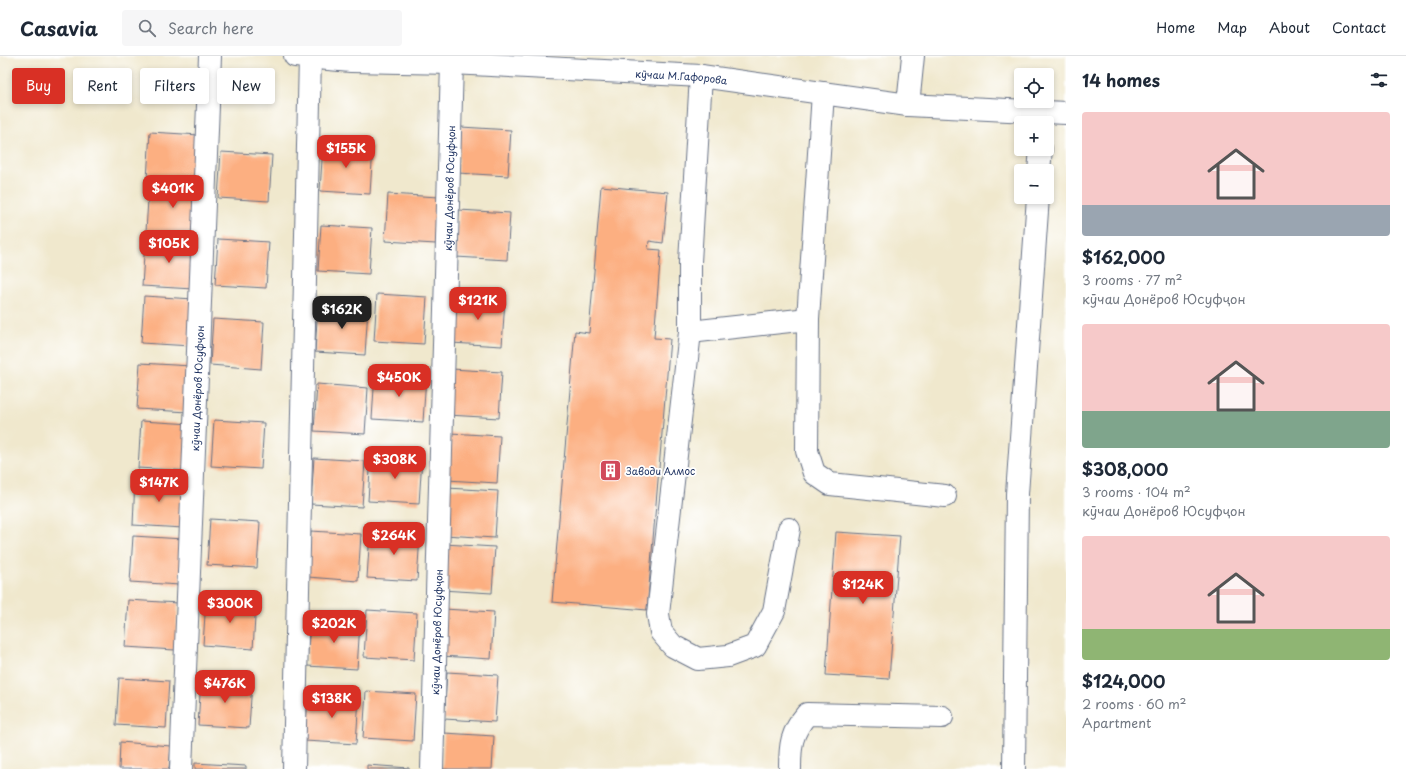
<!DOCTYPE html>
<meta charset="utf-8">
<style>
:root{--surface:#fff;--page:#f6f6f7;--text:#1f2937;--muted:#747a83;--line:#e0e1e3;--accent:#d93025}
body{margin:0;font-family:"Playpen Sans",sans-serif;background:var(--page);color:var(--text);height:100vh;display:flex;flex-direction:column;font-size:15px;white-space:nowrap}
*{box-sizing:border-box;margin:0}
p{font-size:13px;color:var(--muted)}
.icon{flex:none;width:22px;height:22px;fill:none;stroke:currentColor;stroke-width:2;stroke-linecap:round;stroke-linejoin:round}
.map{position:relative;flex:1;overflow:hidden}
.side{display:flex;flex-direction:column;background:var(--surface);width:340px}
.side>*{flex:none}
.top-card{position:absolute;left:12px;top:12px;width:380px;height:36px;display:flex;gap:8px}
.fabs{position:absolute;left:1014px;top:12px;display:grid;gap:8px}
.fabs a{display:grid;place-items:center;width:40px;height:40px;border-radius:4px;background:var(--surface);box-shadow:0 2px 6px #0003;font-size:20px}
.price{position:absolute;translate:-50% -34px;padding:0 9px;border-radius:8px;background:var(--accent);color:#fff;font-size:13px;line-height:26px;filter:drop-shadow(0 1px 2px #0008)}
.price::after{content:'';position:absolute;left:50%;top:24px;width:12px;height:9px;margin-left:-6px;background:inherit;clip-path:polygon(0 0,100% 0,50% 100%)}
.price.current{background:#222;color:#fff}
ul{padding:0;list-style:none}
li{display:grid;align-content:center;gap:8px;height:212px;padding:0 16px}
li span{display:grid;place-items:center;height:124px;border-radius:4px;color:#555}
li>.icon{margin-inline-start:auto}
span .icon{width:72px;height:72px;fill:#fffc;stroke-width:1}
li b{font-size:17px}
h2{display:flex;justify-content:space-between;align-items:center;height:48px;padding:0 16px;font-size:17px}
.tag{padding:0 14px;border-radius:4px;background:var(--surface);box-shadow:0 2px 6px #0003;font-size:14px;line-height:36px}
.tag.current{background:var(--accent);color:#fff}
header{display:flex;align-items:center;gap:24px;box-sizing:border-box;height:56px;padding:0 20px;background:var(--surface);border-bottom:1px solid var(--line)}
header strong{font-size:19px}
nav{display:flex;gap:22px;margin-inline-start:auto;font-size:14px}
.search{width:280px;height:36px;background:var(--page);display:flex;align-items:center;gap:10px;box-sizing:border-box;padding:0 14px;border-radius:4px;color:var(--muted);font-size:15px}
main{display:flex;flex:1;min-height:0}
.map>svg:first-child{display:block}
.building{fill:#fcaf81}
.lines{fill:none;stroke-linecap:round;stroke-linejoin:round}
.minor-casing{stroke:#667085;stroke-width:24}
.minor{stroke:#fff;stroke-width:22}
.labels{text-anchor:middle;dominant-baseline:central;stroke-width:3.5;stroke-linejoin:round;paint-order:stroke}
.street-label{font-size:10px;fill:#1b2f5e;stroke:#fff}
.poi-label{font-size:10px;fill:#1b2f5e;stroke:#fff;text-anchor:start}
</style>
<header>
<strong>Casavia</strong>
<div class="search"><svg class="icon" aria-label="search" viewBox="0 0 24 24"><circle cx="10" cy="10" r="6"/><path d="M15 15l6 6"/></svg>Search here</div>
<nav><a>Home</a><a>Map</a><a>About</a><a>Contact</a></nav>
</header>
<main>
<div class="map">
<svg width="1066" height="713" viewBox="0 0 1066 713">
<rect width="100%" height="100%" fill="#fff"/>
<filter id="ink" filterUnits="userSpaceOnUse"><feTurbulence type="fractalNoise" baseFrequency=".025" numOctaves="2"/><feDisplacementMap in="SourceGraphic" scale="8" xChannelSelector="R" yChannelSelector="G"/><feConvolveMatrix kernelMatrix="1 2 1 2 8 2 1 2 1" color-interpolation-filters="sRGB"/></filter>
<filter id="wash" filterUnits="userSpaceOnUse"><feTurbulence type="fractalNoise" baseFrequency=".012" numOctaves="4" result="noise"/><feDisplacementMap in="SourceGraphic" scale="16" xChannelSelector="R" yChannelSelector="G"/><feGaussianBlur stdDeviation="0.9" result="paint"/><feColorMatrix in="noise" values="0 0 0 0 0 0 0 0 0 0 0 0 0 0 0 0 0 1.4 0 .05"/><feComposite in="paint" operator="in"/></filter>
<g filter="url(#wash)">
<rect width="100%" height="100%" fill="#f0e8cd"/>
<g id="blocks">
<g class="building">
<polygon points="461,71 511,74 508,120 458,117"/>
<polygon points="150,76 200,79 197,126 147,123"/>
<polygon points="323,88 373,91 370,138 320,135"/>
<polygon points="221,96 272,99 269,145 218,142"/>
<polygon points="149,128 200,132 196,178 146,175"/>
<polygon points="601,130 668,136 663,187 649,185 648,193 661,194 654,282 670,283 647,554 552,546 575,275 589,277"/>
<polygon points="388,138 439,141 436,188 385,185"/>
<polygon points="459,154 510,157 507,204 456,201"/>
<polygon points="321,169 372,172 369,218 318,215"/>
<polygon points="218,183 269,186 266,232 215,229"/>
<polygon points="145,184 196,187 193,233 142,230"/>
<polygon points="377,238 427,241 424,288 374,285"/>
<polygon points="144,240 194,243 191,290 141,287"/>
<polygon points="454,240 505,243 502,290 451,287"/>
<polygon points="318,249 368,252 365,299 315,296"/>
<polygon points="213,263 264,266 261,313 210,309"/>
<polygon points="140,307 191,310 188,356 137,353"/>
<polygon points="451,313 502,316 499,362 448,359"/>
<polygon points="375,317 426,320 423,366 372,363"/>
<polygon points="317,328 368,332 365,378 314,375"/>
<polygon points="214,364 264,367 261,413 211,410"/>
<polygon points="141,365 192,368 189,415 138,412"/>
<polygon points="450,377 500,380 497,427 447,424"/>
<polygon points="371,399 422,402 419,448 368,445"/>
<polygon points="314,402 365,405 362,451 311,448"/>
<polygon points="135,423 186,426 183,472 133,469"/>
<polygon points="447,432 498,435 495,482 444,479"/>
<polygon points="210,463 260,466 257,512 207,509"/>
<polygon points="311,475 361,478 358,525 308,521"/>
<polygon points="370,476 420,479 417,525 367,522"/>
<polygon points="836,476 900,480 889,623 826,619"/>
<polygon points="133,480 183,483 180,529 130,526"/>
<polygon points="444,488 495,491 492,537 441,534"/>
<polygon points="206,543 256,546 253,593 203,589"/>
<polygon points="128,544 178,547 175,594 125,591"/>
<polygon points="444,553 494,556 491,603 441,600"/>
<polygon points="367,554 417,557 414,604 364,601"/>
<polygon points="310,564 360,567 357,613 307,610"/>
<polygon points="447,616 498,619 495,666 444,663"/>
<polygon points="119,622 169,625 166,672 116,669"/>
<polygon points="201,623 252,626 249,672 198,669"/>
<polygon points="366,635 416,638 413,685 363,682"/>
<polygon points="308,638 359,641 356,688 305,685"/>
<polygon points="444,677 494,680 492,713 442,713"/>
<polygon points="120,686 171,690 169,713 119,713"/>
<polygon points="195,707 246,710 246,713 195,713"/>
<polygon points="367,709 409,712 409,713 367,713"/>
</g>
</g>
</g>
<g filter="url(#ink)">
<use href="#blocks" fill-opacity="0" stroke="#667085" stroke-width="1"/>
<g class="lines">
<defs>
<g id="minor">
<path id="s1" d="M 295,0 L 351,5 L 452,7 L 701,20 L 908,49 L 1066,57"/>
<polyline points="701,20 690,206 690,276 658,558 661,576 673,590 698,603 728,600 755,590 774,555 789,473"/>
<polyline points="823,37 808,263 807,395 814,417 830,428 945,440"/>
<polyline points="908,49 913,0"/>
<polyline points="1039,115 1041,93"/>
<polyline points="690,276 808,263"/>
<path id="s2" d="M 181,713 L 210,0"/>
<polyline points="294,713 310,1"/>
<path id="s3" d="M 432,713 L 452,7"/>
<path d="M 790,713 C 790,689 791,677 807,658 L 942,661"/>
<polyline points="1014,713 1017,438 1038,141"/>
</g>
</defs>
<use href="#minor" class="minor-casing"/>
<use href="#minor" class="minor"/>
</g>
</g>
<defs>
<symbol id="building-square" viewBox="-11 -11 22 22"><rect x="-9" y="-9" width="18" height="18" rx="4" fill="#d1495b" stroke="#fff"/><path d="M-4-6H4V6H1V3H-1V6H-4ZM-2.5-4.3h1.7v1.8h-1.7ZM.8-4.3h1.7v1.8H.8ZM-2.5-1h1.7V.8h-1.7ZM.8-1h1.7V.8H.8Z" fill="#fff"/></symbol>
</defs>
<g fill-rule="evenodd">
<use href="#building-square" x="598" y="402" width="25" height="25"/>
</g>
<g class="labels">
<g class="street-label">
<text stroke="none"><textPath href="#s1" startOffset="387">кӯчаи М.Гафорова</textPath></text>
<text stroke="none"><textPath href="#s3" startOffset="581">кӯчаи Донёров Юсуфҷон</textPath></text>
<text stroke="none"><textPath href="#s2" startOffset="381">кӯчаи Донёров Юсуфҷон</textPath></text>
<text stroke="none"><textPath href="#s3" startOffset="137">кӯчаи Донёров Юсуфҷон</textPath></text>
</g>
<g class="poi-label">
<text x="626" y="414">Заводи Алмос</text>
</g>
</g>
</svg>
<div class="fabs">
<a><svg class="icon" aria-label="locate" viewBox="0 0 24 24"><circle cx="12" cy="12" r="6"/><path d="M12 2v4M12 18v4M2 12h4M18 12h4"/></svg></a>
<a>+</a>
<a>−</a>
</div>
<b class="price" style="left:346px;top:113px">$155K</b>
<b class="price" style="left:173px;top:153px">$401K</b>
<b class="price" style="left:169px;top:208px">$105K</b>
<b class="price" style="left:478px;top:265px">$121K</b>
<b class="price current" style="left:342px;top:274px">$162K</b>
<b class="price" style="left:399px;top:342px">$450K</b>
<b class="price" style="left:395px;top:424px">$308K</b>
<b class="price" style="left:159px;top:447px">$147K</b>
<b class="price" style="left:394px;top:500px">$264K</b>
<b class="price" style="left:863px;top:549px">$124K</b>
<b class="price" style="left:230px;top:568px">$300K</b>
<b class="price" style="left:334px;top:588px">$202K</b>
<b class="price" style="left:225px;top:648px">$476K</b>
<b class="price" style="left:332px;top:663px">$138K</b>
<div class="top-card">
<a class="tag current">Buy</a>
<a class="tag">Rent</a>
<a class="tag">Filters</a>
<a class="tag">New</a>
</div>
</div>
<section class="side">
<h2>14 homes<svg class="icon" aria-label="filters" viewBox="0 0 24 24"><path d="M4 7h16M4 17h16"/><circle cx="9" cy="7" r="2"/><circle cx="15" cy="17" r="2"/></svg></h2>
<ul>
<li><span style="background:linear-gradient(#f6c9c9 75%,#9aa5b1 0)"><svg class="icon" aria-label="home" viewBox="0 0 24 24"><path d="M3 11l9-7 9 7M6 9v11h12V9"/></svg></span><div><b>$162,000</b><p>3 rooms · 77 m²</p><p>кӯчаи Донёров Юсуфҷон</p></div></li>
<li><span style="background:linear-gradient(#f6c9c9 70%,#7fa58c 0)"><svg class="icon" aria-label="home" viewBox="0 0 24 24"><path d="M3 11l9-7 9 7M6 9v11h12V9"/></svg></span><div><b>$308,000</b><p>3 rooms · 104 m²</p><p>кӯчаи Донёров Юсуфҷон</p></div></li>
<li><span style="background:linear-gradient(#f6c9c9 75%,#8fb573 0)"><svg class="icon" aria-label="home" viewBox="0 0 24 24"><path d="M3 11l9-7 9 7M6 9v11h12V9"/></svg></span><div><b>$124,000</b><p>2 rooms · 60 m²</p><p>Apartment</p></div></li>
</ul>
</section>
</main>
